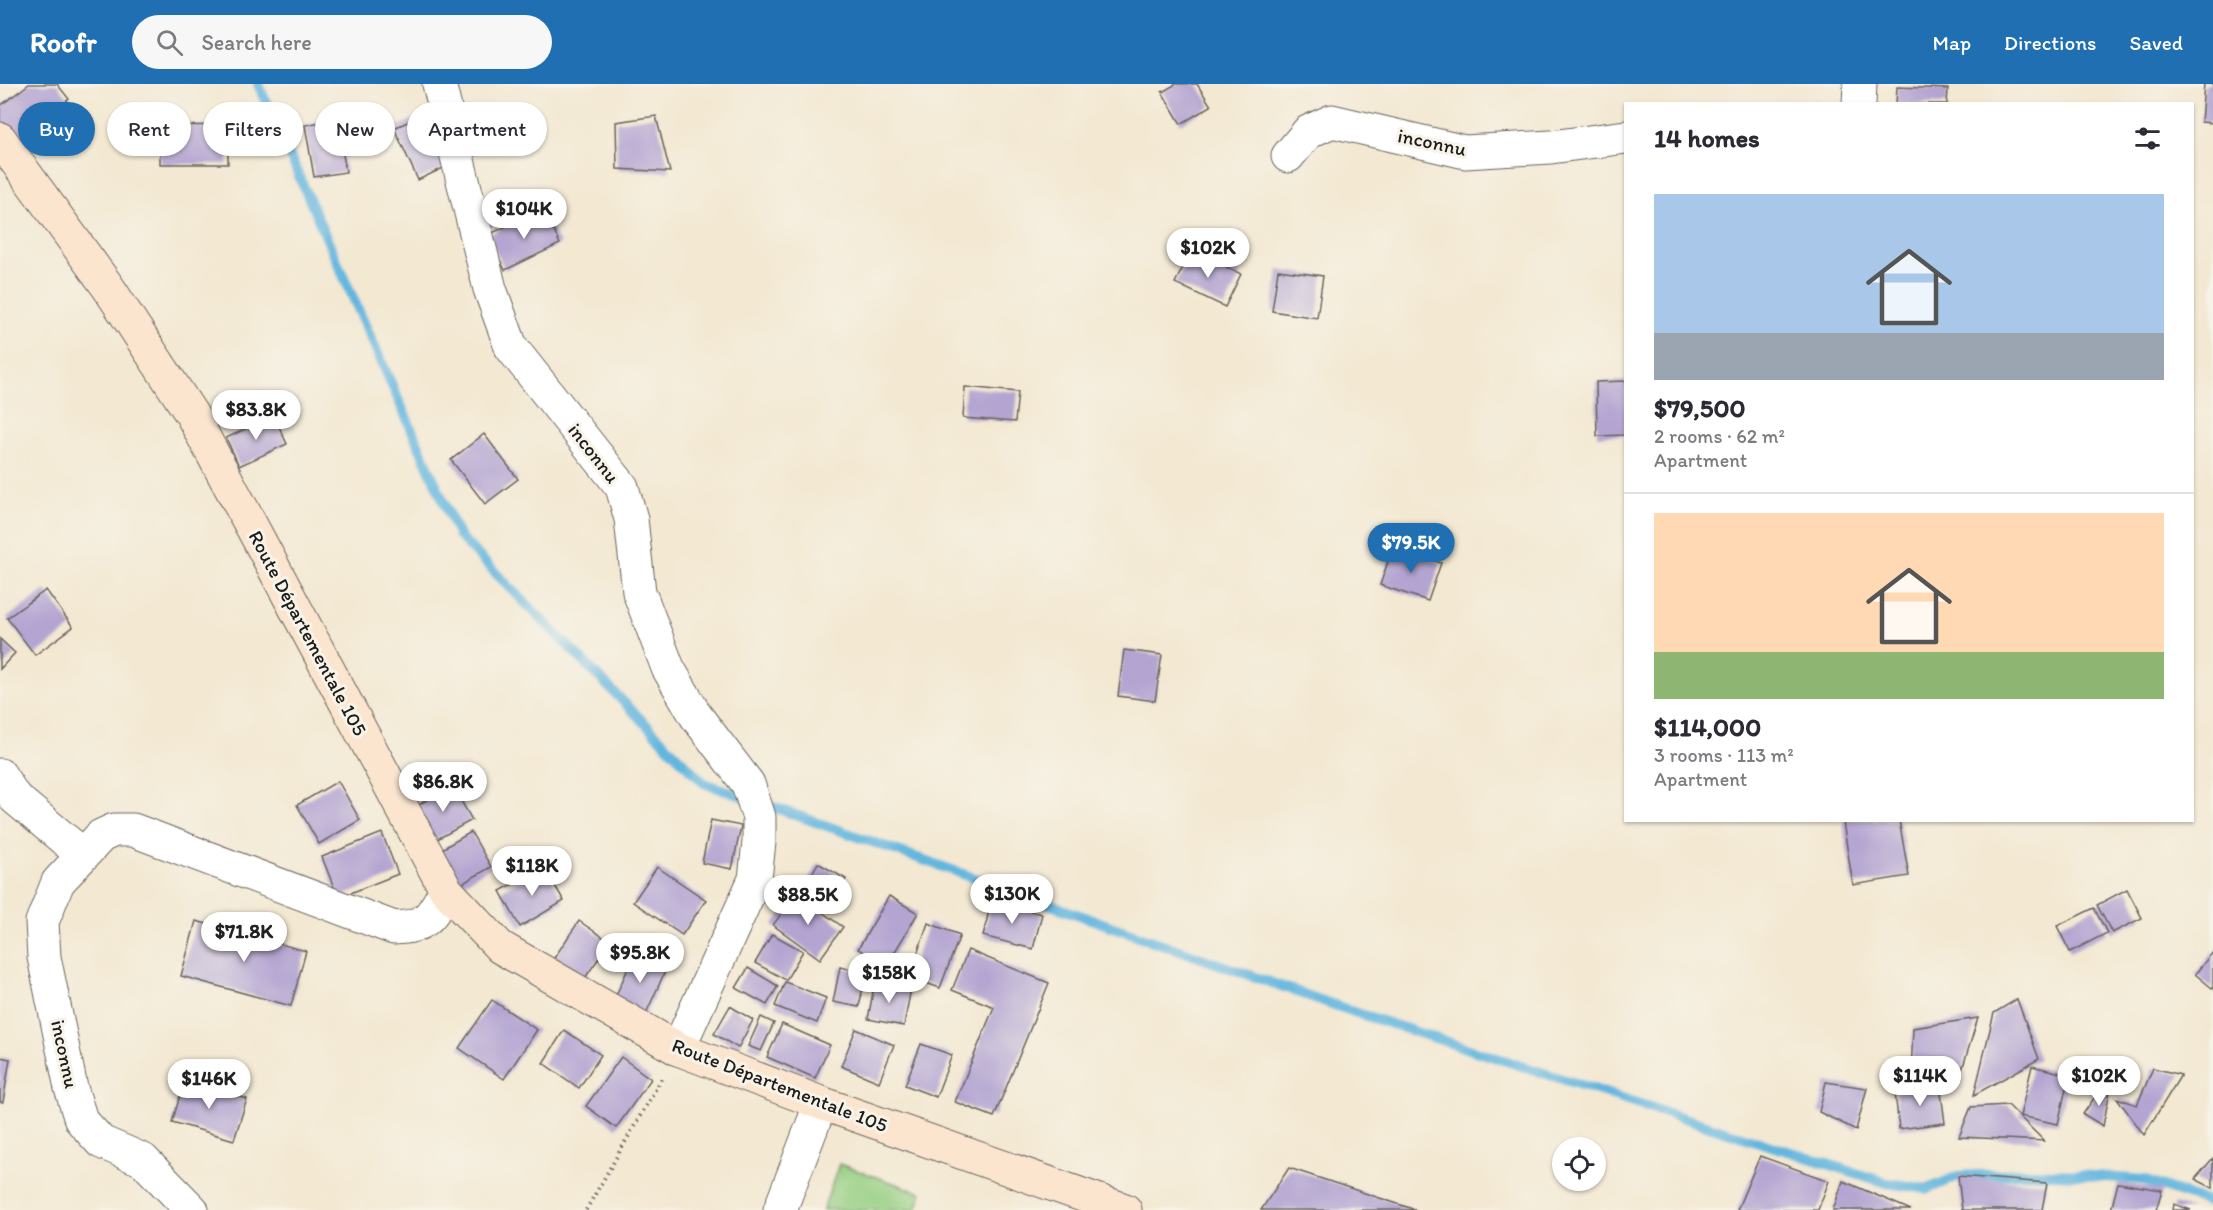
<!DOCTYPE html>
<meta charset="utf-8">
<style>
:root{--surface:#fff;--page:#f7f7f7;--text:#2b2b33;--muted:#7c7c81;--line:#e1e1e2;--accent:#1f6fb2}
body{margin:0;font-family:Itim,sans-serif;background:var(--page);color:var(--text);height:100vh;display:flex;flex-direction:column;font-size:22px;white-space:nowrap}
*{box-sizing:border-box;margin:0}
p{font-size:20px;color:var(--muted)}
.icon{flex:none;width:33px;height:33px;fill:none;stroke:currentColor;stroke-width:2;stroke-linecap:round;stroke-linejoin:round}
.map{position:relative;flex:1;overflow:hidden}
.sheet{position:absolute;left:1624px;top:18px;width:570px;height:720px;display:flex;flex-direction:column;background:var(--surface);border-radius:0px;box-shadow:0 2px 4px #0004}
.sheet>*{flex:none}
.hud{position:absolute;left:18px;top:18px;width:570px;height:54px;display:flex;gap:12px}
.buttons{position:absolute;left:1552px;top:1053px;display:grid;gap:12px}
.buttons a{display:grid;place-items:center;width:54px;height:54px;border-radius:50%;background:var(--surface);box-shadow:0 2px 4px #0004;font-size:30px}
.price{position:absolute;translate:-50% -51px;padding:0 14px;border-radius:21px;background:#fff;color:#222;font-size:20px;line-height:39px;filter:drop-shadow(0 2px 3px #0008)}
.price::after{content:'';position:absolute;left:50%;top:36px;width:18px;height:14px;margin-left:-9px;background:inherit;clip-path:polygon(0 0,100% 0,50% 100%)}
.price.active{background:var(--accent);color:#fff}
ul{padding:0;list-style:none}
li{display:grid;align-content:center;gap:12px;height:318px;padding:0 30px}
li+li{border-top:2px solid var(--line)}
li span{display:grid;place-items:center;height:186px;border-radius:0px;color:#555}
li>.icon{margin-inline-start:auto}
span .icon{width:108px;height:108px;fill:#fffc;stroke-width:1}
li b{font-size:26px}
h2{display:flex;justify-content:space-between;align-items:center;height:72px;padding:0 30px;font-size:26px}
.tag{padding:0 21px;border-radius:27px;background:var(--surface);box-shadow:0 2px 4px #0004;font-size:21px;line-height:54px}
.tag.active{background:var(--accent);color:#fff}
header{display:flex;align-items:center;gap:36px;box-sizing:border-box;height:84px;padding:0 30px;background:var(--accent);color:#fff}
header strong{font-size:28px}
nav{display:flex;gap:33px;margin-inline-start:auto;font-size:21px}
.search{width:420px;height:54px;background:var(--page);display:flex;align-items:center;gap:15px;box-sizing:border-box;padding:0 21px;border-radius:33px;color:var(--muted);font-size:22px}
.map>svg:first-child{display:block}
.green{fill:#95ce82;stroke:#58754f;stroke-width:1.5}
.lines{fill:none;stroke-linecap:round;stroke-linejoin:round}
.stream{stroke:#63b6de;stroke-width:10}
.building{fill:#b3a4d1}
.street-casing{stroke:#67635c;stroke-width:35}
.secondary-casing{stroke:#67635c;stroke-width:35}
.path{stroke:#67635c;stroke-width:4;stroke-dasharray:1.5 4.5;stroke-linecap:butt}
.street{stroke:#fff;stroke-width:33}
.secondary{stroke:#fbe5cf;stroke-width:33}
.labels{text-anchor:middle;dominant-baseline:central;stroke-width:6;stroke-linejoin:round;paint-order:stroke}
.street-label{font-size:20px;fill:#1c1c1c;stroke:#f7f3e8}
</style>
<header>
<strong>Roofr</strong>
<div class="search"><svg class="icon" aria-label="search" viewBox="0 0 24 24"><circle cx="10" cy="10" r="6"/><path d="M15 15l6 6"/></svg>Search here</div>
<nav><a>Map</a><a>Directions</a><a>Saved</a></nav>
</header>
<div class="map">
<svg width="2213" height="1126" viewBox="0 0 2213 1126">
<rect width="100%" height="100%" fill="#f7f3e8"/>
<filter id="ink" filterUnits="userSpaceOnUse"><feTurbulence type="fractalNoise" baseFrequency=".0167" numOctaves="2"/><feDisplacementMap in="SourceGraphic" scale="12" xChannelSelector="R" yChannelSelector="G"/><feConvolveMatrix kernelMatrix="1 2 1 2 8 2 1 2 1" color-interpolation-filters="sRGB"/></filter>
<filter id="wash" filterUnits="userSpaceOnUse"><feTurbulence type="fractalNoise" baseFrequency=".008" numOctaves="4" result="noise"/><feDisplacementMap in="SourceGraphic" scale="24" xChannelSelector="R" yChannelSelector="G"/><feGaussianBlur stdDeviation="1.35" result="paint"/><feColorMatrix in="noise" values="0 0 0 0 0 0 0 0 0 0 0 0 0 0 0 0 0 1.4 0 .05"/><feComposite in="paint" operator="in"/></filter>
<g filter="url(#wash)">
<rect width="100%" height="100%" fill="#f3e8d2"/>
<polygon class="green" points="839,1080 922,1109 916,1126 823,1126"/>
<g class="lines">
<g class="stream">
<polyline points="258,0 459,452 704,699 747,714"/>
<polyline points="762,719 1360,930 1887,1099 1928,1105 1958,1092 2021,1089 2082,1091 2143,1096 2213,1120"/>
</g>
</g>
<g id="blocks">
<g class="building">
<polygon points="29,0 57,0 69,15 42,36 51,48 21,70 0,43 0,22"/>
<polygon points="1176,0 1197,0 1211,22 1181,40 1162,8"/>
<polygon points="2204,0 2213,0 2213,39 2201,38"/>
<polygon points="1897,3 1948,5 1947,20 1896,20"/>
<polygon points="430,28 454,79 418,96 394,44"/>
<polygon points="656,32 670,88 617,85 616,38"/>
<polygon points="337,35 346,88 314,93 305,41"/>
<polygon points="228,41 228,80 160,80 160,42"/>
<polygon points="543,125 560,160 505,186 488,151"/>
<polygon points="1192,166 1241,190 1225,223 1175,199"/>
<polygon points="1278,186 1323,192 1317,234 1272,227"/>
<polygon points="1626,297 1626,351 1597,352 1596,298"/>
<polygon points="965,303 1018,308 1015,338 963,334"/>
<polygon points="274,332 287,360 239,382 226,354"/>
<polygon points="484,350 518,395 485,420 451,376"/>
<polygon points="1393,463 1441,479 1428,517 1380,501"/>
<polygon points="46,506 73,543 35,571 7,534"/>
<polygon points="0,555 15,569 0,585"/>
<polygon points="1124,566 1162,571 1155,617 1118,612"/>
<polygon points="338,697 360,736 319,760 297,721"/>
<polygon points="452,701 472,736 434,757 415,723"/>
<polygon points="711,736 741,742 732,785 702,779"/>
<polygon points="1851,736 1899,736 1909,792 1853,801 1843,738"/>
<polygon points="471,748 491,783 460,801 440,766"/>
<polygon points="382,749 398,790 338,814 322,773"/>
<polygon points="818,779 846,795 829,823 802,807"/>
<polygon points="544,783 564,817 520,843 500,807"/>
<polygon points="657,783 706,816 682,851 633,818"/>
<polygon points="2127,805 2142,834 2112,849 2097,821"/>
<polygon points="796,810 843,843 820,875 773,841"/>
<polygon points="889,812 918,829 887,881 858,865"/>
<polygon points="991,818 1042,830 1033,865 983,852"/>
<polygon points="2094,824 2107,849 2070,868 2057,842"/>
<polygon points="196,837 306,867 291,922 181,892"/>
<polygon points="579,837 610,858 576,907 546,886"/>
<polygon points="928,839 960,851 940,904 909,893"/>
<polygon points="772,850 803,867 786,896 755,879"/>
<polygon points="968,866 1049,899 994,1033 955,1018 994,923 952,906"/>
<polygon points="2213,868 2213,905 2195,890"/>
<polygon points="635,869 667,883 645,932 613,918"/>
<polygon points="840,883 866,888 859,923 833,918"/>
<polygon points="748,884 778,902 767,921 736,904"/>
<polygon points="875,897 911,904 904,942 868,935"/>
<polygon points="785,898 826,914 817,939 775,922"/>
<polygon points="2017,915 2039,975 1974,1011 1994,929"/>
<polygon points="492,916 537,946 504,995 459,964"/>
<polygon points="730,922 753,936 738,964 714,950"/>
<polygon points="761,933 774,939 761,967 748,962"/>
<polygon points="1978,934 1961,989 1911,991 1913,944"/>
<polygon points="782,940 830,961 815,994 767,973"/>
<polygon points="856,945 894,961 879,998 841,982"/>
<polygon points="564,946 601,971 579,1004 543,979"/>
<polygon points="921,960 952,971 936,1013 905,1001"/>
<polygon points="0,973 10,975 3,1018 0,1018"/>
<polygon points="621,973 651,995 616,1044 586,1022"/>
<polygon points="2032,982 2069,991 2058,1040 2020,1032"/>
<polygon points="2153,984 2181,991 2144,1051 2117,1014 2137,1021"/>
<polygon points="185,996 247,1015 234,1056 172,1038"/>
<polygon points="1826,998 1867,1004 1856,1046 1819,1028"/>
<polygon points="1940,1001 1945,1039 1899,1045 1895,1008"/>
<polygon points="2111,1002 2103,1042 2083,1030 2099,1007"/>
<polygon points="2008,1021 2044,1057 1959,1053 1971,1023"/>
<polygon points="1760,1072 1829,1097 1818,1126 1737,1126"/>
<polygon points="2213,1074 2213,1104 2195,1095"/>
<polygon points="1289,1084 1416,1126 1261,1126"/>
<polygon points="1958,1092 2047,1099 2042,1126 1962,1126"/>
<polygon points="1843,1097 1911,1126 1833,1126"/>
<polygon points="2118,1099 2162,1106 2156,1126 2111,1126"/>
<polygon points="2174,1120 2191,1126 2173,1126"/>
</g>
</g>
</g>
<g filter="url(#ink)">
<use href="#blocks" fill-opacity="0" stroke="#67635c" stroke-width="1.5"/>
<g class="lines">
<defs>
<g id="street">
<polyline points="439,0 490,205 511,263 622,403 631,435 639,508 668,584 696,632 748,700 759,733 759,758 755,795 678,965"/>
<polyline points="1859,20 1860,0"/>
<polyline points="1288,72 1308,48 1332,37 1465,68 1551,63 1626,53"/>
<polyline points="0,691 15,714 83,771"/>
<path d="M 192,1126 L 143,1076 L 101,1058 L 81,1036 L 71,1004 L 44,873 L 42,838 L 58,798 L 101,752 L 114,746 L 133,746 L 394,844 C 428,843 431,832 446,806"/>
<polyline points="780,1126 821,1019"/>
</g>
<polyline id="secondary" points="0,55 108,203 192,331 446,806 500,863 678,965 821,1019 1125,1126"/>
</defs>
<use href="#street" class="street-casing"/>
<use href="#secondary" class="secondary-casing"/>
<polyline class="path" points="586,1126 662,994"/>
<use href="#street" class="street"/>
<use href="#secondary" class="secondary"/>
</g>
</g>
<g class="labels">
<g class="street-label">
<text transform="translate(1432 58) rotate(12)">inconnu</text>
<text transform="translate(594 369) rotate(52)">inconnu</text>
<text transform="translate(308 549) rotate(62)">Route Départementale 105</text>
<text transform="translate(65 970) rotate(78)">inconnu</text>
<text transform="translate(780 1001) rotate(21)">Route Départementale 105</text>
</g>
</g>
</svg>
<div class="buttons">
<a><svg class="icon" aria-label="locate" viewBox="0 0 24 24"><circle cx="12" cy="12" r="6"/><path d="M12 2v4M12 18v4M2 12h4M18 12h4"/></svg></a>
</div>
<b class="price" style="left:524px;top:156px">$104K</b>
<b class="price" style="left:1208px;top:195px">$102K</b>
<b class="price" style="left:256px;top:357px">$83.8K</b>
<b class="price active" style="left:1411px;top:490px">$79.5K</b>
<b class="price" style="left:443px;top:729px">$86.8K</b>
<b class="price" style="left:532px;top:813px">$118K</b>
<b class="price" style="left:1012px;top:841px">$130K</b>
<b class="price" style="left:808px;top:842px">$88.5K</b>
<b class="price" style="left:244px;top:879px">$71.8K</b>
<b class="price" style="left:640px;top:900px">$95.8K</b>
<b class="price" style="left:889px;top:920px">$158K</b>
<b class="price" style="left:1920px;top:1023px">$114K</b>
<b class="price" style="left:2099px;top:1023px">$102K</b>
<b class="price" style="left:209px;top:1026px">$146K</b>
<div class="hud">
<a class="tag active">Buy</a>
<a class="tag">Rent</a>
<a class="tag">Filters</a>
<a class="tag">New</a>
<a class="tag">Apartment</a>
</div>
<section class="sheet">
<h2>14 homes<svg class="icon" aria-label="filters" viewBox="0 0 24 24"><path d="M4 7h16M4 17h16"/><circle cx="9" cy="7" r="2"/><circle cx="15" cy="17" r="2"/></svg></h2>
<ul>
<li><span style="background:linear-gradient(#a9c7e8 75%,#9aa5b1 0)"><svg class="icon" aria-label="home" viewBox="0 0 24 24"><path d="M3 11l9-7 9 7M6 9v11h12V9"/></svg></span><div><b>$79,500</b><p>2 rooms · 62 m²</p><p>Apartment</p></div></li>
<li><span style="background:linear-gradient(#ffd9b3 75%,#8fb573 0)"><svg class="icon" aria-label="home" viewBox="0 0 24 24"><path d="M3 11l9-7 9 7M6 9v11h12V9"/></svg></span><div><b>$114,000</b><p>3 rooms · 113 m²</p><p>Apartment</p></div></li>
</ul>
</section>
</div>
